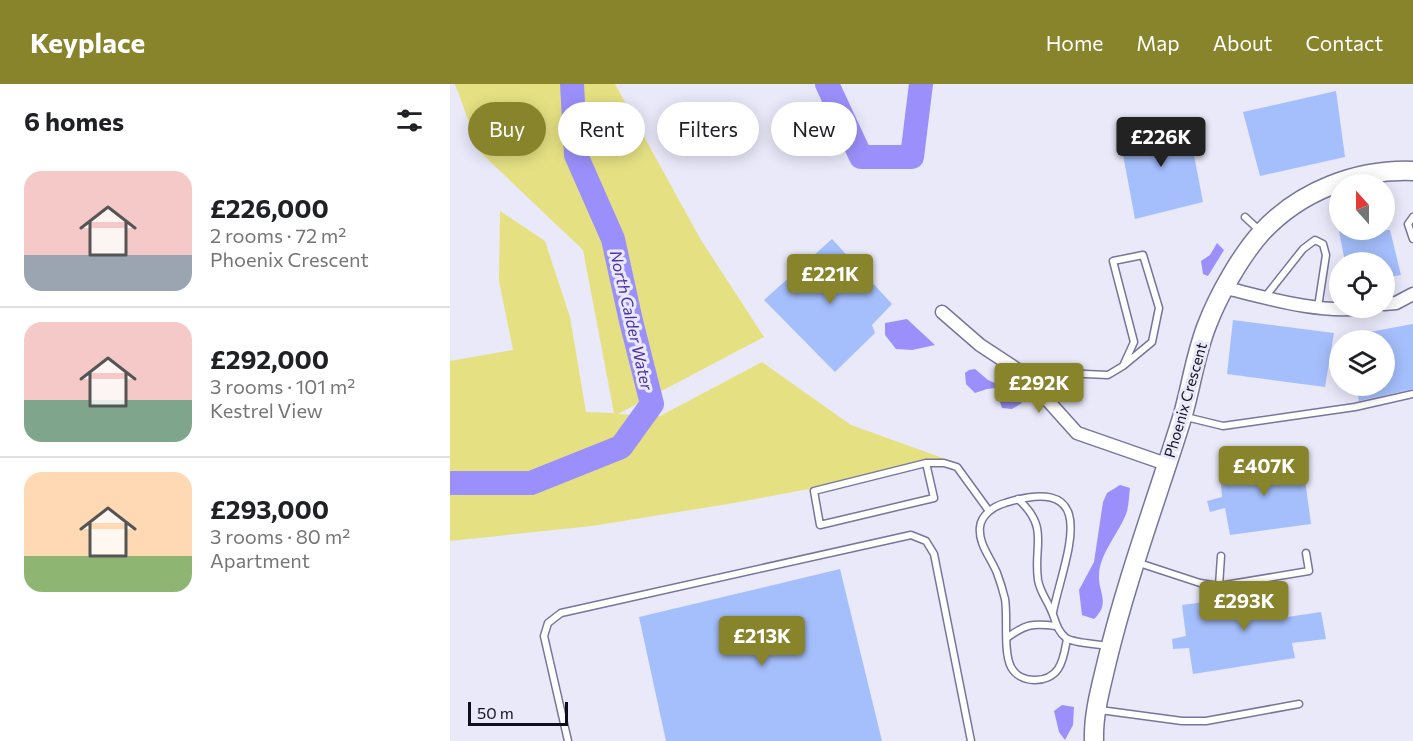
<!DOCTYPE html>
<meta charset="utf-8">
<style>
:root{--surface:#fff;--page:#f6f6f6;--text:#202124;--muted:#757577;--line:#e0e0e0;--accent:#88842c}
body{margin:0;font-family:Commissioner,sans-serif;background:var(--page);color:var(--text);height:100vh;display:flex;flex-direction:column;font-size:22px;white-space:nowrap}
*{box-sizing:border-box;margin:0}
p{font-size:20px;color:var(--muted)}
.icon{flex:none;width:33px;height:33px;fill:none;stroke:currentColor;stroke-width:2;stroke-linecap:round;stroke-linejoin:round}
.map{position:relative;flex:1;overflow:hidden}
.side{display:flex;flex-direction:column;background:var(--surface);width:450px}
.side>*{flex:none}
.guide{position:absolute;left:18px;top:18px;width:570px;height:54px;display:flex;gap:12px}
.needle{width:39px;rotate:339deg}
.controls{position:absolute;left:879px;top:90px;display:grid;gap:12px}
.controls a{display:grid;place-items:center;width:66px;height:66px;border-radius:50%;background:var(--surface);box-shadow:0 3px 15px #0003;font-size:30px}
.scale{position:absolute;left:18px;bottom:15px;width:100px;box-sizing:border-box;padding-left:6px;border:3px solid #100f1d;border-top:0;font-size:16px;line-height:21px;white-space:nowrap;color:#100f1d;-webkit-text-stroke:4px #e9e9fa;paint-order:stroke}
.price{position:absolute;translate:-50% -51px;padding:0 14px;border-radius:6px;background:var(--accent);color:#fff;font-size:20px;line-height:39px;filter:drop-shadow(0 2px 3px #0008)}
.price::after{content:'';position:absolute;left:50%;top:36px;width:18px;height:14px;margin-left:-9px;background:inherit;clip-path:polygon(0 0,100% 0,50% 100%)}
.price.current{background:#222;color:#fff}
ul{padding:0;list-style:none}
li{display:flex;align-items:center;gap:18px;height:150px;padding:0 24px}
li+li{border-top:2px solid var(--line)}
li span{display:grid;place-items:center;flex:none;width:168px;height:120px;border-radius:18px;color:#555}
li>.icon{margin-inline-start:auto}
span .icon{width:72px;height:72px;fill:#fffc;stroke-width:1}
li b{font-size:26px}
h2{display:flex;justify-content:space-between;align-items:center;height:72px;padding:0 24px;font-size:26px}
.pill{padding:0 21px;border-radius:27px;background:var(--surface);box-shadow:0 3px 15px #0003;font-size:21px;line-height:54px}
.pill.current{background:var(--accent);color:#fff}
header{display:flex;align-items:center;gap:36px;box-sizing:border-box;height:84px;padding:0 30px;background:var(--accent);color:#fff}
header strong{font-size:28px}
nav{display:flex;gap:33px;margin-inline-start:auto;font-size:21px}
main{display:flex;flex:1;min-height:0}
.map>svg:first-child{display:block}
.green{fill:#e5e183}
.water{fill:#9b90fb}
.lines{fill:none;stroke-linecap:round;stroke-linejoin:round}
.river{stroke:#9b90fb;stroke-width:24}
.building{fill:#a5bffd}
.lane-casing{stroke:#77759a;stroke-width:9}
.street-casing{stroke:#77759a;stroke-width:15}
.secondary-casing{stroke:#77759a;stroke-width:21}
.lane{stroke:#fff;stroke-width:6}
.street{stroke:#fff;stroke-width:12}
.secondary{stroke:#fff;stroke-width:18}
.labels{text-anchor:middle;dominant-baseline:central;stroke-width:6;stroke-linejoin:round;paint-order:stroke}
.street-label{font-size:15px;fill:#100f1d;stroke:#e9e9fa}
.water-label{font-size:16px;font-style:italic;fill:#4c2ea9;stroke:#e9e9fa}
</style>
<header>
<strong>Keyplace</strong>
<nav><a>Home</a><a>Map</a><a>About</a><a>Contact</a></nav>
</header>
<main>
<section class="side">
<h2>6 homes<svg class="icon" aria-label="filters" viewBox="0 0 24 24"><path d="M4 7h16M4 17h16"/><circle cx="9" cy="7" r="2"/><circle cx="15" cy="17" r="2"/></svg></h2>
<ul>
<li><span style="background:linear-gradient(#f6c9c9 70%,#9aa5b1 0)"><svg class="icon" aria-label="home" viewBox="0 0 24 24"><path d="M3 11l9-7 9 7M6 9v11h12V9"/></svg></span><div><b>£226,000</b><p>2 rooms · 72 m²</p><p>Phoenix Crescent</p></div></li>
<li><span style="background:linear-gradient(#f6c9c9 65%,#7fa58c 0)"><svg class="icon" aria-label="home" viewBox="0 0 24 24"><path d="M3 11l9-7 9 7M6 9v11h12V9"/></svg></span><div><b>£292,000</b><p>3 rooms · 101 m²</p><p>Kestrel View</p></div></li>
<li><span style="background:linear-gradient(#ffd9b3 70%,#8fb573 0)"><svg class="icon" aria-label="home" viewBox="0 0 24 24"><path d="M3 11l9-7 9 7M6 9v11h12V9"/></svg></span><div><b>£293,000</b><p>3 rooms · 80 m²</p><p>Apartment</p></div></li>
</ul>
</section>
<div class="map">
<svg width="963" height="657" viewBox="0 0 963 657">
<rect width="100%" height="100%" fill="#e9e9fa"/>
<polygon class="green" points="5,0 165,0 251,156 314,253 168,330 210,332 312,278 401,341 504,378 284,419 142,442 0,457 0,277 63,266 49,197 50,127 95,157 120,233 136,328 164,329 133,166 30,68"/>
<g class="water">
<polygon points="767,159 774,166 758,192 753,190 751,177 760,171"/>
<polygon points="457,235 485,261 462,266 446,265 435,251 435,239"/>
<polygon points="525,285 538,296 568,309 572,319 562,325 552,324 545,304 537,305 525,309 516,300 515,289 519,286"/>
<path d="M 670,401 L 680,404 C 679,411 679,420 677,427 C 671,447 649,469 649,492 C 648,508 661,519 644,535 L 632,531 L 629,506 L 644,478 L 653,418 L 657,409 Z"/>
<polygon points="612,621 624,623 623,641 615,656 609,648 604,627"/>
</g>
<g class="lines">
<g class="river">
<polyline points="377,0 411,73 462,73 471,0"/>
<polyline points="0,399 81,399 171,363 202,320 181,237 163,155 126,71 122,0"/>
</g>
</g>
<g class="building">
<polygon points="886,7 895,73 810,92 793,28"/>
<polygon points="737,35 753,118 685,135 669,49"/>
<polygon points="898,146 940,146 951,191 934,194 934,178 895,178 889,147"/>
<polygon points="382,155 442,220 422,241 425,249 385,288 314,216"/>
<polygon points="783,236 884,249 875,303 777,290"/>
<polygon points="963,240 963,305 909,317 906,302 934,302 934,256 903,256 903,251"/>
<polygon points="852,373 861,440 780,451 775,424 760,428 757,417 772,413 770,387"/>
<polygon points="390,485 432,657 216,657 189,533"/>
<polygon points="833,508 837,533 871,528 876,555 842,559 845,574 743,590 739,564 723,565 722,555 736,552 732,521"/>
</g>
<g class="lines">
<defs>
<g id="lane">
<polyline points="795,133 809,146"/>
<polyline points="963,133 958,140 963,155"/>
<polyline points="815,213 853,165 865,156 873,160 876,171 868,223"/>
<polyline points="574,290 589,288 658,291 673,282 684,258 663,177 693,171 709,224 702,258 673,282"/>
<polyline points="736,333 773,342 905,323 963,310"/>
<polyline points="476,379 484,414 370,441 364,407 476,379 494,379 507,383 539,427"/>
<path d="M 568,415 C 600,444 583,461 588,496 C 590,508 597,516 601,526 C 606,536 606,546 616,554 C 623,559 647,560 657,562"/>
<polyline points="686,478 750,499 769,502 859,487 856,469"/>
<polyline points="769,502 771,472"/>
<path d="M 603,528 C 614,474 655,388 555,419 C 544,422 531,431 530,443 C 528,460 541,474 547,489 C 550,497 553,507 555,515 C 558,534 553,567 561,583 C 570,600 598,600 608,585 C 614,576 615,565 617,555"/>
<path d="M 558,553 C 576,540 583,539 606,542"/>
<polyline points="650,626 732,637 756,637 849,620"/>
<polyline points="118,657 94,552 98,539 111,529 461,451 476,457 484,470 521,657"/>
</g>
<g id="street">
<path d="M 776,204 C 817,214 870,230 913,224"/>
<polyline points="934,220 946,219 963,210"/>
<polyline points="492,228 530,261 574,290 627,349 716,380"/>
</g>
<path id="secondary" d="M 644,657 C 643,630 651,603 657,577 C 677,494 707,414 732,334 C 741,304 745,271 757,241 C 768,212 791,171 812,148 C 850,107 907,85 963,87"/>
</defs>
<use href="#lane" class="lane-casing"/>
<use href="#street" class="street-casing"/>
<use href="#secondary" class="secondary-casing"/>
<use href="#lane" class="lane"/>
<use href="#street" class="street"/>
<use href="#secondary" class="secondary"/>
</g>
<g class="labels">
<g class="street-label">
<text transform="translate(735 316) rotate(-74)">Phoenix Crescent</text>
</g>
<g class="water-label">
<text transform="translate(182 236) rotate(77)">North Calder Water</text>
</g>
</g>
</svg>
<div class="controls">
<a><svg class="needle" viewBox="-14 -14 28 28"><path d="M0-13l5 13h-10z" fill="#e53935"/><path d="M0 13l5-13h-10z" fill="#757577"/></svg></a>
<a><svg class="icon" aria-label="locate" viewBox="0 0 24 24"><circle cx="12" cy="12" r="6"/><path d="M12 2v4M12 18v4M2 12h4M18 12h4"/></svg></a>
<a><svg class="icon" aria-label="layers" viewBox="0 0 24 24"><path d="M12 4l9 5-9 5-9-5zM3 14l9 5 9-5"/></svg></a>
</div>
<div class="scale">50 m</div>
<b class="price current" style="left:711px;top:84px">£226K</b>
<b class="price" style="left:380px;top:221px">£221K</b>
<b class="price" style="left:589px;top:330px">£292K</b>
<b class="price" style="left:814px;top:413px">£407K</b>
<b class="price" style="left:794px;top:548px">£293K</b>
<b class="price" style="left:312px;top:583px">£213K</b>
<div class="guide">
<a class="pill current">Buy</a>
<a class="pill">Rent</a>
<a class="pill">Filters</a>
<a class="pill">New</a>
</div>
</div>
</main>
